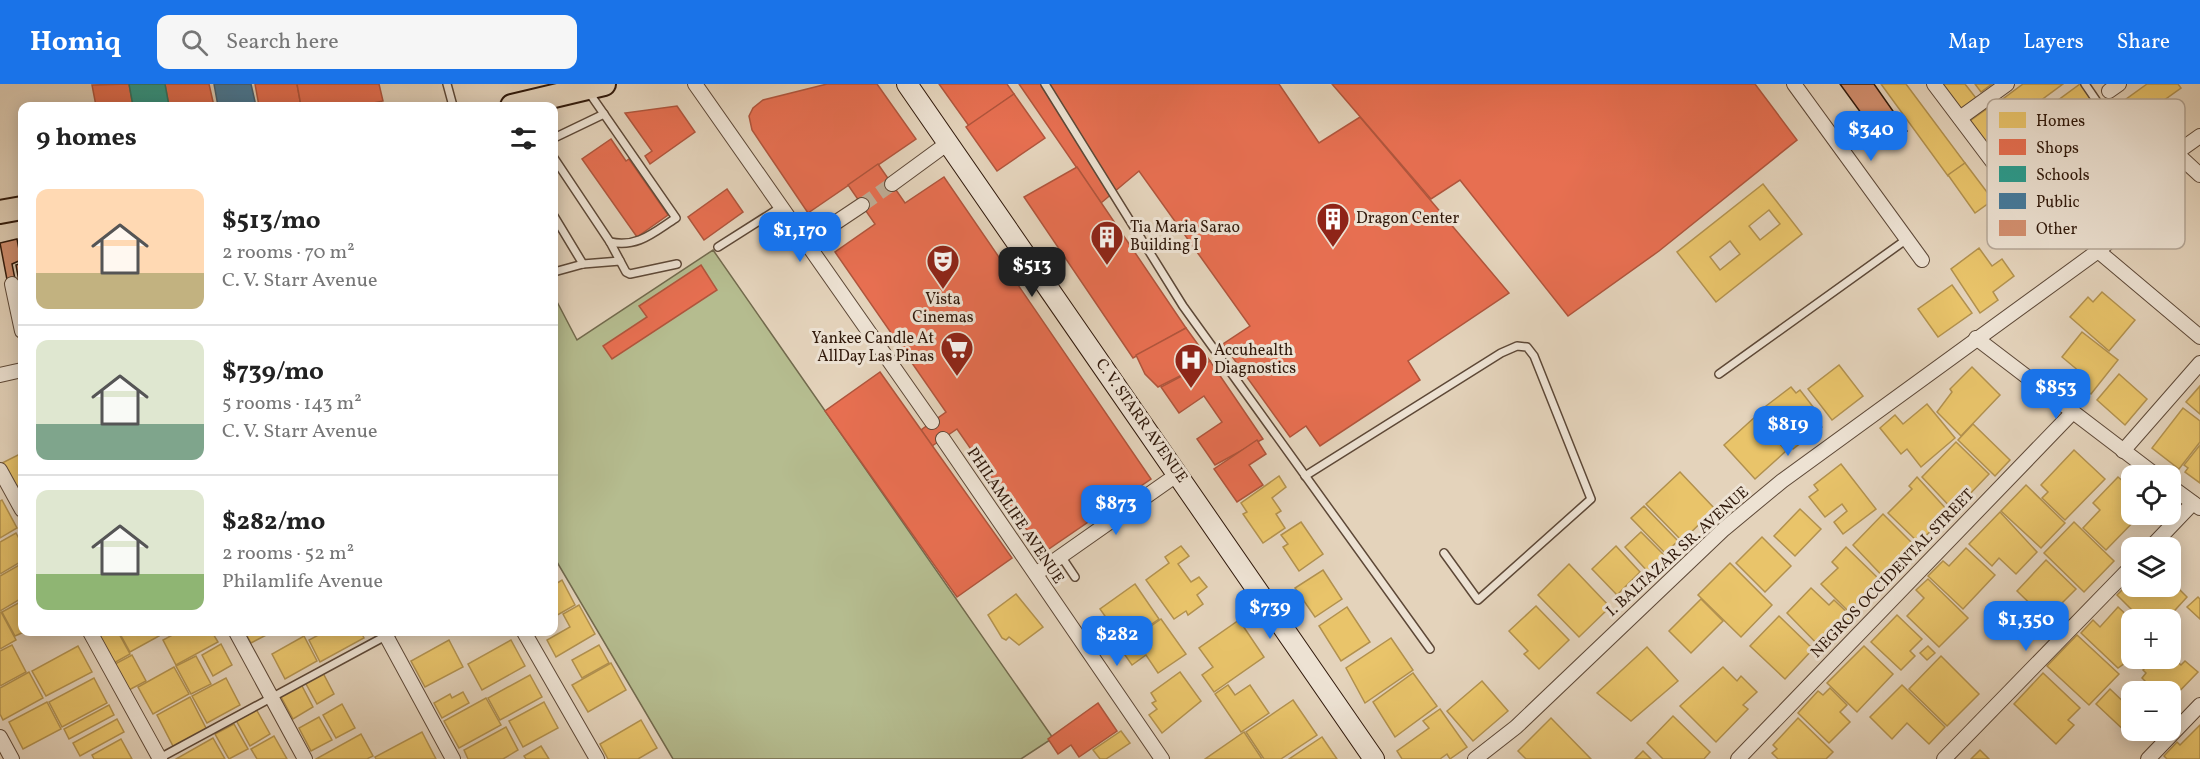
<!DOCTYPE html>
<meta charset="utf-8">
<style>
:root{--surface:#fff;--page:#f6f6f6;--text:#222;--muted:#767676;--line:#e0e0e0;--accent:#1a73e8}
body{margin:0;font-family:Vollkorn,serif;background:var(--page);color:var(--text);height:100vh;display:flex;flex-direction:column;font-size:22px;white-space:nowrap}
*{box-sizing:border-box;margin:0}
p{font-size:20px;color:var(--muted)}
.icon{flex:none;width:33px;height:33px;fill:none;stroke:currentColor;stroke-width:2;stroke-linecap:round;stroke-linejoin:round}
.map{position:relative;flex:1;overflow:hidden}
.panel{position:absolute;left:18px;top:18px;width:540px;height:534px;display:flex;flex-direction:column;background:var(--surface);border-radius:12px;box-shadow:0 3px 15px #0003}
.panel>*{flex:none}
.controls{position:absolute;left:2121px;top:381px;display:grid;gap:12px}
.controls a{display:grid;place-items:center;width:60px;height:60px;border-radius:12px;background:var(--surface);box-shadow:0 3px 15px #0003;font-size:30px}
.price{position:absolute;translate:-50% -51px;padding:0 14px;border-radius:12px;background:var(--accent);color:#fff;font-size:20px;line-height:39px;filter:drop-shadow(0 2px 3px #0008)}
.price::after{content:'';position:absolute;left:50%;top:36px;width:18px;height:14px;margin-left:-9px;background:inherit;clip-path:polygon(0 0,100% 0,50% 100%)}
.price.current{background:#222;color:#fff}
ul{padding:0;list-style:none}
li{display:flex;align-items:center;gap:18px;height:150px;padding:0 18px}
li+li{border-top:2px solid var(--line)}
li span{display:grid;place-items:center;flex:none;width:168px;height:120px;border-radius:12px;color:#555}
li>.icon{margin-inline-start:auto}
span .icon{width:72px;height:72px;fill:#fffc;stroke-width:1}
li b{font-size:26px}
h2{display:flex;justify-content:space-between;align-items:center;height:72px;padding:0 18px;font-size:26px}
header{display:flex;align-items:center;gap:36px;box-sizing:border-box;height:84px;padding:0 30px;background:var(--accent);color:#fff}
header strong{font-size:28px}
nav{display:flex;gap:33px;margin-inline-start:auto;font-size:21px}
.search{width:420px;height:54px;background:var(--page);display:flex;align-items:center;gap:15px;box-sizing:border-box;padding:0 21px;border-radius:12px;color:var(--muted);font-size:22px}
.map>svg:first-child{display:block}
.green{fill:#b5bc8f;stroke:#726a4d;stroke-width:1.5}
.homes{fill:#e9c46a;stroke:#b2914e;stroke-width:1.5;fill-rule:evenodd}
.shops{fill:#e76f51;stroke:#b0553c;stroke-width:1.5}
.schools{fill:#2a9d8f;stroke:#2c7567;stroke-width:1.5}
.public{fill:#457b9d;stroke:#3f5e71;stroke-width:1.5}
.building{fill:#d38f6f;stroke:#30190b;stroke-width:1.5}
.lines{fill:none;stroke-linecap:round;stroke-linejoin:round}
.minor-tunnel{stroke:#c0ae98;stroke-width:14;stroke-dasharray:14 7;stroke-linecap:butt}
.service-casing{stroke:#5d4837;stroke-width:10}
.minor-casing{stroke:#5d4837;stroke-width:16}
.secondary-casing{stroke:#30190b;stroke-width:22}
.trunk-casing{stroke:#30190b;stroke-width:26}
.service{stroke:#ede2d3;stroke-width:7}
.minor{stroke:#ede2d3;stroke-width:14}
.secondary{stroke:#ede2d3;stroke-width:20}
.trunk{stroke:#e4d3bb;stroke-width:22}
.labels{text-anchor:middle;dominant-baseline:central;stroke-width:6;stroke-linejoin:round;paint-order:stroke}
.poi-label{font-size:16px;fill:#30190b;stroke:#ede2d3;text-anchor:start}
.street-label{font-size:16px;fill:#30190b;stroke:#ede2d3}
.key{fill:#ede2d3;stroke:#b4a697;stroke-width:1.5}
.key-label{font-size:16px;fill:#30190b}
</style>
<header>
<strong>Homiq</strong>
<div class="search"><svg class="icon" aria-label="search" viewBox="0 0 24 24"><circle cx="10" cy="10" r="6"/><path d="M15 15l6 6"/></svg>Search here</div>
<nav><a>Map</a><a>Layers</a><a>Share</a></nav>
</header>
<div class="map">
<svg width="2200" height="675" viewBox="0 0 2200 675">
<rect width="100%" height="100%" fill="#e4d3bb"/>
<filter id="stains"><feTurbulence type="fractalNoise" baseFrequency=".00333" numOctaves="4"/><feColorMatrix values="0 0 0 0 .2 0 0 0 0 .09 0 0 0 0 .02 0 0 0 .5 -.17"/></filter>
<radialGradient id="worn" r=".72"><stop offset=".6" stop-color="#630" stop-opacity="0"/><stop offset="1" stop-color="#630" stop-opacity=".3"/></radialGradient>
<polygon class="green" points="713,166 1053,654 1021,675 673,675 554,473 554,212 577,256"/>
<g class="homes">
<polygon points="1881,0 1906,0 1965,79 1948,92"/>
<polygon points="1938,0 1965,0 1976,14 1958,27"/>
<polygon points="1975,0 1992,0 1981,8"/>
<polygon points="2023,0 2063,0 2006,42 1992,23"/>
<polygon points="2080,0 2094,16 2024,67 2012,50"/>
<polygon points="2147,0 2178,0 2181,4 2125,44 2111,26"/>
<polygon points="1988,24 2022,71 2002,86 1967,39"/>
<polygon points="1965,79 1993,116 1975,129 1948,91"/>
<path d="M 1763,100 L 1802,150 L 1716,218 L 1677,168 ZM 1769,126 L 1780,140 L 1760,156 L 1749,142 ZM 1730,157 L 1740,170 L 1720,186 L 1710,173 Z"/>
<polygon points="1979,164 1992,182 2002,175 2014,192 1993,208 1998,216 1980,229 1951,185"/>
<polygon points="1952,201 1972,229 1938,253 1918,225"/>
<polygon points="2102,208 2135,236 2109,267 2070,233 2088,213 2093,218"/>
<polygon points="2082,248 2118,276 2091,310 2073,297 2080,288 2062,273"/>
<polygon points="1839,281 1863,312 1832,336 1808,305"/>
<polygon points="1972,283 2000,311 1961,352 1937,328 1952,308 1950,305"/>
<polygon points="2119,290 2147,315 2125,341 2097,316"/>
<polygon points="2200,302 2200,330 2186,318"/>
<polygon points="1791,303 1796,309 1800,306 1821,333 1817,336 1822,343 1793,365 1788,359 1785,361 1764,333 1767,331 1762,325"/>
<polygon points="1927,320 1955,354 1921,383 1907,365 1901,370 1880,344 1895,331 1903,340"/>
<polygon points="2183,324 2200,337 2200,358 2179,385 2152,364"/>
<polygon points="1756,332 1786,367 1755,395 1724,361"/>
<polygon points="1973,340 2010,376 1995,392 1958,356"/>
<polygon points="1956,358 1989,390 1966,414 1969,416 1956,429 1922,393"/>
<polygon points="2200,361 2200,399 2185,388 2188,384 2184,381"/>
<polygon points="2074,366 2105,395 2065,436 2042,414 2048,408 2041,401"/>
<polygon points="22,369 22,399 14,404 2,379"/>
<polygon points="1841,380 1876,425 1843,450 1834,438 1847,427 1842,420 1825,433 1809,413 1818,406 1814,401"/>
<polygon points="1680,388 1715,425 1682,457 1646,420"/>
<polygon points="1279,392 1286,403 1272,414 1281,427 1276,430 1285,444 1263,459 1243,430 1247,428 1241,419"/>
<polygon points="1917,393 1949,428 1919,459 1888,429 1912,405 1909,402"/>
<polygon points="2118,393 2132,405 2132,430 2141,430 2106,466 2083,444 2100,426 2093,419"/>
<polygon points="2026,401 2065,439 2041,464 2001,427"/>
<polygon points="2,416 17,444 0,454 0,417"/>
<polygon points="1644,422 1678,457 1665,469 1631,434"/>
<polygon points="1800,425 1821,445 1795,472 1774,452"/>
<polygon points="2000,428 2037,468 2016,490 1999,474 1992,482 1969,460"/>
<polygon points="1883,430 1918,465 1888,498 1853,461"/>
<polygon points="1301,438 1323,470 1299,487 1283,463 1288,460 1281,451"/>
<polygon points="2074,438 2114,477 2084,508 2044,469"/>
<polygon points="1641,448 1667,474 1650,490 1625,463"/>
<polygon points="16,449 22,460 22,477 0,490 0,458"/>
<polygon points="1762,453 1791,482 1765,508 1736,479"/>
<polygon points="1181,462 1189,472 1178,480 1191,498 1199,493 1207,503 1197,511 1203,520 1188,531 1186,527 1174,535 1146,496 1169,479 1165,473"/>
<polygon points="1616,462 1640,488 1617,511 1592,485"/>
<polygon points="1846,463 1881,497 1850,529 1821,500 1838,484 1832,478"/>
<polygon points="1966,464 1995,491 1963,525 1928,492 1943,477 1949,482"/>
<polygon points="2046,476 2076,505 2046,535 2017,507"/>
<polygon points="1730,479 1772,521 1741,553 1698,511"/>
<polygon points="21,480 22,514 0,527 0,492"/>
<polygon points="1569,480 1610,523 1579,553 1538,511"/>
<polygon points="1323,486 1342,515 1315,533 1295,504"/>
<polygon points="1928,495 1968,534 1939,563 1907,532 1924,514 1916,506"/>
<polygon points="562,496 575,521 554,533 554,501"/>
<polygon points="2170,496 2187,513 2166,536 2142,536 2117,511 2127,501 2131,505 2170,502"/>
<polygon points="1135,500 1159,535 1130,555 1125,547 1119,551 1116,548 1112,551 1100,535 1105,532 1100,525"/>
<polygon points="1811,504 1829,521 1834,516 1852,533 1838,547 1842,550 1825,568 1787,529"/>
<polygon points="1016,510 1043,543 1019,561 1009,553 1006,556 1002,554 988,531"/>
<polygon points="2198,513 2200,515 2200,535 2187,523"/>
<polygon points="1701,515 1723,537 1691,569 1669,547"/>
<polygon points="22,517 24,548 15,552 2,528"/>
<polygon points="579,521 595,550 556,573 547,556 570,543 563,530"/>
<polygon points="1536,522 1569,556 1539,585 1524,570 1528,567 1509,547"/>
<polygon points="1347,523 1370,558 1341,577 1319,542"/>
<polygon points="2118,523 2132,536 2132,574 2118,584 2081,549 2093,536 2100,543"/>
<polygon points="1,528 16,556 0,565 0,529"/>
<polygon points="1897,531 1922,555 1910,567 1915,572 1901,586 1871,558"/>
<polygon points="1779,532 1813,565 1785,595 1750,562"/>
<polygon points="1161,535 1186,570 1158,589 1146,571 1132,581 1120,564"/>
<polygon points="1239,536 1264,573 1214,608 1202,591 1213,583 1199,564"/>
<polygon points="108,548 118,548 130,570 114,579 100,552"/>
<polygon points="119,548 156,548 159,552 130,568"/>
<polygon points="178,548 212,548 218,558 176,581 163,556"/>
<polygon points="245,548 272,548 251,559"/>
<polygon points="324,548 361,548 364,554 320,578 309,556"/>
<polygon points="2077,551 2119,590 2089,621 2047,582"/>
<polygon points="304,552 317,577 285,595 272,570"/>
<polygon points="1391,554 1413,586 1365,619 1346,584"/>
<polygon points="449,556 463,583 425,603 411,577"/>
<polygon points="511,556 525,582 482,606 468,580"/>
<polygon points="221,560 232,581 213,592 202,571"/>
<polygon points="12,561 26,588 0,602 0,567"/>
<polygon points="599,561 609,579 582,594 572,576"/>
<polygon points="78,562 92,588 46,612 32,587"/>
<polygon points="1864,562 1893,590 1857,628 1827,599"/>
<polygon points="1928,562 1935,569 1927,576 1920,569"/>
<polygon points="1647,563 1678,597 1631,637 1597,609"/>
<polygon points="132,571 146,597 129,606 115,580"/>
<polygon points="2170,571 2181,581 2185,577 2198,588 2170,617 2170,608 2156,608 2142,594 2146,589 2143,586 2153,576 2156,578 2160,574 2170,574"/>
<polygon points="196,572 211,600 191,610 176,582"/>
<polygon points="1941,572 1979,610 1947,642 1909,605"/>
<polygon points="611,579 626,606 588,628 572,601"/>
<polygon points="174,583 189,610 153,630 138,603"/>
<polygon points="1723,583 1737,597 1741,592 1757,608 1743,621 1748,625 1716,658 1680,622"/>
<polygon points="29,588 43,614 3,636 0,630 0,604"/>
<polygon points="1180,588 1201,617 1162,649 1149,631 1157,625 1152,619 1156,617 1151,609"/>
<polygon points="323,589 334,610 317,620 305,598"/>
<polygon points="1413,589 1437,622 1395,653 1373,618"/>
<polygon points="2043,589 2080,624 2068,636 2074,641 2056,660 2014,620"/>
<polygon points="530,591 542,613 500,636 488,614"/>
<polygon points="94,594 107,619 62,643 49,618"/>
<polygon points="226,594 240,621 207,639 192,612"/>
<polygon points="1482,597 1508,627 1473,657 1447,627"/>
<polygon points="301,600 313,623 293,635 280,611"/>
<polygon points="1228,601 1235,611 1250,601 1269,629 1241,648 1215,610"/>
<polygon points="1902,601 1945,643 1929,660 1907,639 1892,655 1870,633"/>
<polygon points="1830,604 1847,621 1840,628 1850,638 1829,659 1798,629 1818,607 1823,611"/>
<polygon points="2110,605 2132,626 2133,646 2129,651 2096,620"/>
<polygon points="463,608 469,619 442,634 434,619 450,610 452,614"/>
<polygon points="190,613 207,646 174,664 157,631"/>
<polygon points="486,614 501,641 459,664 444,637"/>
<polygon points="1293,616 1317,651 1281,675 1264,675 1246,648"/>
<polygon points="47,618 61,645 23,665 9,638"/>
<polygon points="544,618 558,644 523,663 509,637"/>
<polygon points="342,620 355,644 336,654 323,631"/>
<polygon points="109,621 114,631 69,655 64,645"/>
<polygon points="256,625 270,650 250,662 236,636"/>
<polygon points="1440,625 1467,663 1450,675 1447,670 1440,675 1402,675 1397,667 1429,644 1423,637"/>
<polygon points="1673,632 1710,668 1704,675 1663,675 1647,659"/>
<polygon points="319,633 332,656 311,667 299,644"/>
<polygon points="1551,634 1591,675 1526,675 1518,667"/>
<polygon points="1798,634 1833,668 1826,675 1778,675 1772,669 1777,665 1773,661"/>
<polygon points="117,635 124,648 80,672 73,659"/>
<polygon points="641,636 657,664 638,675 608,675 600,660"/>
<polygon points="234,640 248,665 229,675 215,650"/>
<polygon points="2200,641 2200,675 2167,675 2164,672 2177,658 2180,661"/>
<polygon points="506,643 518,666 503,675 468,675 464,666"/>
<polygon points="1121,647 1130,659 1106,675 1100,675 1093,666"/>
<polygon points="422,648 436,675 376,675 375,673"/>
<polygon points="1244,648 1262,675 1205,675"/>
<polygon points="361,650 373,672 367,675 316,675"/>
<polygon points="274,652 287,675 257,675 251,665"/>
<polygon points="1322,653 1337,675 1289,675"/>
<polygon points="213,654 225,675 176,675"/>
<polygon points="121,655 132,675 94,675 92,671"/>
<polygon points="541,662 549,675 526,675 524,672"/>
<polygon points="1980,666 1989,675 1971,675"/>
<polygon points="1643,667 1651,675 1635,675"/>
</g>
<g class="shops">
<polygon points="129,0 133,22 96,22 92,1"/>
<polygon points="165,0 209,0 214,22 169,22"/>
<polygon points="255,0 297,0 301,22 259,22"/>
<polygon points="297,0 379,0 383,17 359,22 301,22"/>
<polygon points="827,0 877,0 916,55 808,129 752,46 749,32 753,24 763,16"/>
<polygon points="939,0 1007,0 1014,10 969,42"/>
<polygon points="1019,0 1279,0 1319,59 1360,33 1509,209 1408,277 1420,296 1320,362 1306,342 1290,353 1223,260 1250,242 1139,87 1101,119"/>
<polygon points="1332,0 1755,0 1797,56 1659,167 1568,232 1460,96 1431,115"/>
<polygon points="1014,10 1045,54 997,87 966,43"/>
<polygon points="677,22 695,48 650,80 645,72 652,67 625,29"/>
<polygon points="611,55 626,77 629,75 668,131 637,153 582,75"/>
<polygon points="878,80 905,119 944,93 1151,395 1043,469 957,345 932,362 921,346 946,328 835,168 875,140 848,101"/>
<polygon points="1077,83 1186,244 1133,274 1024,113"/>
<polygon points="727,105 743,128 704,156 688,133"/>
<polygon points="701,181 717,206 612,275 603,262 647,233 639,222"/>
<polygon points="1186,244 1210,277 1158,303 1145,290 1136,271"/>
<polygon points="1210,277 1263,355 1215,381 1197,355 1222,338 1204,312 1179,329 1161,303"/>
<polygon points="880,288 1012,474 957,513 825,327"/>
<polygon points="1257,356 1266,370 1249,381 1263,401 1237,418 1214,385"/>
<polygon points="1098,619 1117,647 1079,673 1071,661 1058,670 1048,655"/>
</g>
<polygon class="schools" points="129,0 165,0 169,22 133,22"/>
<polygon class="public" points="214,0 251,0 256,22 218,22"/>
<g class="building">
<polygon points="1840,0 1874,0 1907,47 1885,62"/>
<polygon points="17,155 21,176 12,180 16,200 8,201 0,159"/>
<polygon points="22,179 22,208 21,209 16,181"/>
</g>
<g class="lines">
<polyline class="minor-tunnel" points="862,121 892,100"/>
<defs>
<g id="service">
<polyline points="447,0 453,22"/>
<polyline points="1045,0 1183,222 1430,565"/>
<polyline points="2085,0 2098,19 2094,25"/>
<path d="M 588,7 L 676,134 C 654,148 638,164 610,158"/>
<polyline points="554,54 604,30"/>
<polyline points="554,74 610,158 626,188 630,190 677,180"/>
<polyline points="554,132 583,180"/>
<polyline points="718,163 781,123"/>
<polyline points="554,188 583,180 620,177"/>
<polyline points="1719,290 1907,155"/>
<polyline points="1305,392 1501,269 1517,262 1527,263 1534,272 1591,415 1478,516 1444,469"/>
<polyline points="1061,472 1075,493"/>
<polyline points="158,675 393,548"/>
</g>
<g id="minor">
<polyline points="695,0 932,338"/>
<polyline points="1794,0 1922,176"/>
<polyline points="1934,0 2004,93 2019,119"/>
<polyline points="2109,7 2119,0"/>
<polyline points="1960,34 2007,0"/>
<polyline points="2200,52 2176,69 2200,91"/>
<polyline points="2004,93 2094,25"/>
<polyline points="892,100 948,59"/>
<polyline points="805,159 862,121"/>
<polyline points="2098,167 2200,253"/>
<polyline points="12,200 22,247"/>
<polyline points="1976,254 2157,392"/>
<polyline points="0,291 22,286"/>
<polyline points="943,355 1162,675"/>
<polyline points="2123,367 2200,279"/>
<polyline points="0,386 22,426"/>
<polyline points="2170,402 2200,424"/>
<polyline points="2150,464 2193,419"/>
<polyline points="1037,489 1178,390"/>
<polyline points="90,548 160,675"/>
<polyline points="236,548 305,675"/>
<polyline points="384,548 453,675"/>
<polyline points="524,548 597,675"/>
<polyline points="0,653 12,675"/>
<polyline points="1475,675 1516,643 1724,445 1782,397 2098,167 2146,126"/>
<polyline points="1738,675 2072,329"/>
<polyline points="1944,675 2132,482"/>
<polyline points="2148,675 2200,621"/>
</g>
<polyline id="secondary" points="907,0 1374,675"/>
<g id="trunk">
<polyline points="512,22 604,0"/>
<polyline points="0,128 22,124"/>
</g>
</defs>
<use href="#service" class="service-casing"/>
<use href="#minor" class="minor-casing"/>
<use href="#secondary" class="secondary-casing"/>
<use href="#trunk" class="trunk-casing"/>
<use href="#service" class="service"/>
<use href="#minor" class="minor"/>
<use href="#secondary" class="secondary"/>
<use href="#trunk" class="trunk"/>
</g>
<defs>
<symbol id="building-pin" viewBox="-11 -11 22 30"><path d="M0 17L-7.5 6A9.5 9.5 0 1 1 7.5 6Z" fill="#8f2418" stroke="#ede2d3"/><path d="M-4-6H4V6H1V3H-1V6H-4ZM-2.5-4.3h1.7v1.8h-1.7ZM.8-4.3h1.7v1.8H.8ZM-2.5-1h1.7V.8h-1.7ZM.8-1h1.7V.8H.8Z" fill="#fff"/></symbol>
<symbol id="theatre-pin" viewBox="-11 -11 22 30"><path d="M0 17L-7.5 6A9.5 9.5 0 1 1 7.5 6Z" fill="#8f2418" stroke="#ede2d3"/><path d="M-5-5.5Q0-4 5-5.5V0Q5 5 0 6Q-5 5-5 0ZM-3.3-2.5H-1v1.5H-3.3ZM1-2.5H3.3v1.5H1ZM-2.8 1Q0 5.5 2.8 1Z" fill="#fff"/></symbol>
<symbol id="supermarket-pin" viewBox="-11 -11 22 30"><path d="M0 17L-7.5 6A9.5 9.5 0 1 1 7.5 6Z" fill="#8f2418" stroke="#ede2d3"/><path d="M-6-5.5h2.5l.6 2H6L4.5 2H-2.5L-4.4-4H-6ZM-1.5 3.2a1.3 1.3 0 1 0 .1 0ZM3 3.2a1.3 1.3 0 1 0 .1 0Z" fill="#fff"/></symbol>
<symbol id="hospital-pin" viewBox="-11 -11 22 30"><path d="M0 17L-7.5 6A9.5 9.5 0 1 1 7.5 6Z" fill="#8f2418" stroke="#ede2d3"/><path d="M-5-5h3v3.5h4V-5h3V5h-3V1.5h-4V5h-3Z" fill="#fff"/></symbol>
</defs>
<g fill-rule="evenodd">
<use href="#building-pin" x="1314" y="116" width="38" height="52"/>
<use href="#building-pin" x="1088" y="134" width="38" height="52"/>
<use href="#theatre-pin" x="924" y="158" width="38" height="52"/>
<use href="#supermarket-pin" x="938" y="245" width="38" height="52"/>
<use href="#hospital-pin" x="1172" y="257" width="38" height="52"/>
</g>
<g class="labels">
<g class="poi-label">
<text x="1356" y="135">Dragon Center</text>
<text x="1130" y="144">Tia Maria Sarao<tspan x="1130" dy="18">Building I</tspan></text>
<text x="943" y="216" text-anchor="middle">Vista<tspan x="943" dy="18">Cinemas</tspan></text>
<text x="934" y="255" text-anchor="end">Yankee Candle At<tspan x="934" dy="18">AllDay Las Pinas</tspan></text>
<text x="1214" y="267">Accuhealth<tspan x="1214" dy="18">Diagnostics</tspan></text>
</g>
<g class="street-label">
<text transform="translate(1141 337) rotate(55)">C. V. STARR AVENUE</text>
<text transform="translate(1015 432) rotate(56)">PHILAMLIFE AVENUE</text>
<text transform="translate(1678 468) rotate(-42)">I. BALTAZAR SR. AVENUE</text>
<text transform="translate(1893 490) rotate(-46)">NEGROS OCCIDENTAL STREET</text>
</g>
</g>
<rect x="1987" y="15" width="198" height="150" rx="9" class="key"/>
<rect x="1999" y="28" width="27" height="16" fill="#e9c46a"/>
<rect x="1999" y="55" width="27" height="16" fill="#e76f51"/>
<rect x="1999" y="82" width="27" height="16" fill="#2a9d8f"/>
<rect x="1999" y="109" width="27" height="16" fill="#457b9d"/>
<rect x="1999" y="136" width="27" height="16" fill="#d38f6f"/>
<g class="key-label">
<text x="2036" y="42">Homes</text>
<text x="2036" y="69">Shops</text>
<text x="2036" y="96">Schools</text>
<text x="2036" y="123">Public</text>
<text x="2036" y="150">Other</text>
</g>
<rect width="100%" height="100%" filter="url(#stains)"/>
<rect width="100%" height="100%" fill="url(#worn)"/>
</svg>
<div class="controls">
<a><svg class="icon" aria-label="locate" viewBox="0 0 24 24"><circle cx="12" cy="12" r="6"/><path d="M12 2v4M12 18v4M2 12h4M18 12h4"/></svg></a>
<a><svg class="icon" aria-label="layers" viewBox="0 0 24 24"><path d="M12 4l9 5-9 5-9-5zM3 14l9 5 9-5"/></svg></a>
<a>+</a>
<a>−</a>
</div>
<b class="price" style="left:1871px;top:78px">$340</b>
<b class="price" style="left:800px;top:179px">$1,170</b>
<b class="price current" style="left:1032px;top:214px">$513</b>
<b class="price" style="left:2056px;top:336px">$853</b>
<b class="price" style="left:1788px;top:373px">$819</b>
<b class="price" style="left:1116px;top:452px">$873</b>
<b class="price" style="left:1270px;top:556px">$739</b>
<b class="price" style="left:2026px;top:568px">$1,350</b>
<b class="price" style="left:1117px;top:583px">$282</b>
<section class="panel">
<h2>9 homes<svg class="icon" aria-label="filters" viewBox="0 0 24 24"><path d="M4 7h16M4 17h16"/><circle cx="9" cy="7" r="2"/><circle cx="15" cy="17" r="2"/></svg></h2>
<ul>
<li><span style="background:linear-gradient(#ffd9b3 70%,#c2b280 0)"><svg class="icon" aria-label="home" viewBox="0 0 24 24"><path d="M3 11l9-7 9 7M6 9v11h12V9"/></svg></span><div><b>$513/mo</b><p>2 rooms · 70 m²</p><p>C. V. Starr Avenue</p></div></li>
<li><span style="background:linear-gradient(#dfe7d0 70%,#7fa58c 0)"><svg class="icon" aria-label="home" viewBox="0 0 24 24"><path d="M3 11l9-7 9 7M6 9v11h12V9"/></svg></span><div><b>$739/mo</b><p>5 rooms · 143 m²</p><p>C. V. Starr Avenue</p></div></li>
<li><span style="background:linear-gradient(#dfe7d0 70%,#8fb573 0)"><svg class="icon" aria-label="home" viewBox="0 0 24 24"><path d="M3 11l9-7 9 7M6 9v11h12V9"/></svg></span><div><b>$282/mo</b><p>2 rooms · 52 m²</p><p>Philamlife Avenue</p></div></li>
</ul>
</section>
</div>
